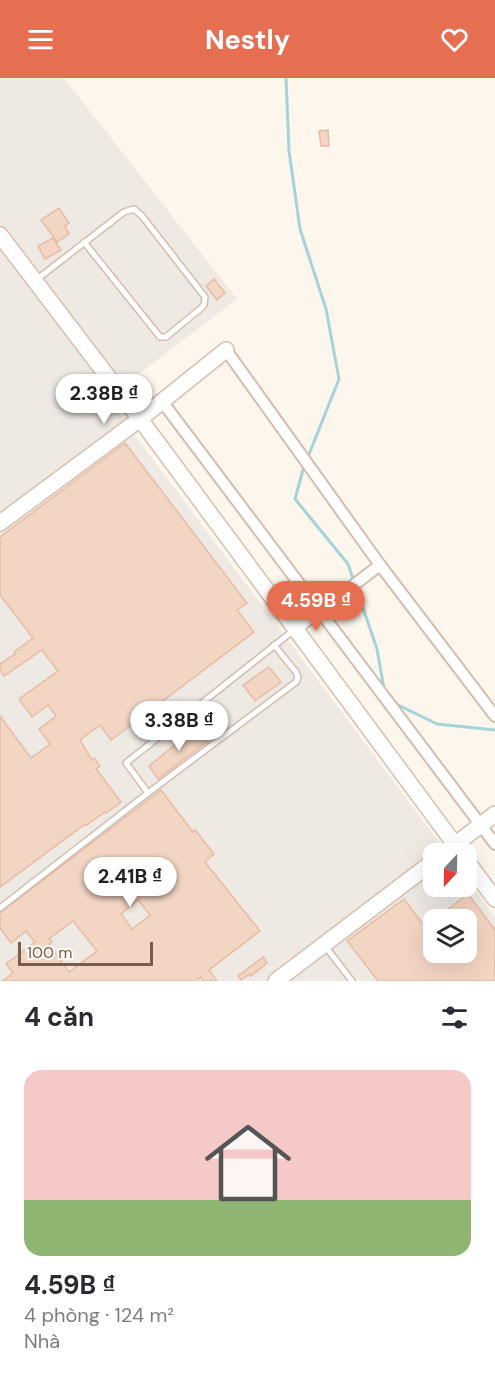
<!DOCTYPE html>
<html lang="vi">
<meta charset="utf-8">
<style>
:root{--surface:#fff;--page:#f2f2f3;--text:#2b2b33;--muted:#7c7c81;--line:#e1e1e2;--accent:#e76f51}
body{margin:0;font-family:"DM Sans",sans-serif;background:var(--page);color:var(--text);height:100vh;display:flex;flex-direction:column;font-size:22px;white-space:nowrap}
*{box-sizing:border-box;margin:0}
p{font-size:20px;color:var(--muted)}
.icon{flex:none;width:33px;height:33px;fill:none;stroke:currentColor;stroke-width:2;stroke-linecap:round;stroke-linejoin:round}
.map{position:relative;height:903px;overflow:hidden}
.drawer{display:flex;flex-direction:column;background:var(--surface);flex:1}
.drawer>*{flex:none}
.needle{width:39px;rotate:202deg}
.tools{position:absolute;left:423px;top:765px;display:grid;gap:12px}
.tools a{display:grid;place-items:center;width:54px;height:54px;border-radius:12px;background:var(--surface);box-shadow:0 6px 24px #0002;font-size:30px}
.scale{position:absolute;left:18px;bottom:15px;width:135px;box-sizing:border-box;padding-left:6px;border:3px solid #7a5c4d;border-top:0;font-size:16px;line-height:21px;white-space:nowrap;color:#7a5c4d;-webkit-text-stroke:4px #fffaf3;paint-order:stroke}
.price{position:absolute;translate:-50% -51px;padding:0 14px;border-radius:21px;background:#fff;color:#222;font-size:20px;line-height:39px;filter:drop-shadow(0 2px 3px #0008)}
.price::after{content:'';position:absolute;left:50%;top:36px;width:18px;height:14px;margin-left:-9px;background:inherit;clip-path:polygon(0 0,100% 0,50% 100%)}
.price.active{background:var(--accent);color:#fff}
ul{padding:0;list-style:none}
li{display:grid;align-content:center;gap:12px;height:318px;padding:0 24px}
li+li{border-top:2px solid var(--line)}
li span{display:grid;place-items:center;height:186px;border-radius:18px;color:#555}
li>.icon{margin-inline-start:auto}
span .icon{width:108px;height:108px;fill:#fffc;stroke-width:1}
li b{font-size:26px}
h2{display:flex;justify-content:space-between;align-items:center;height:72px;padding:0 24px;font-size:26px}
header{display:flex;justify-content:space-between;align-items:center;height:78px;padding:0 24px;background:var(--accent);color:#fff;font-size:27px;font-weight:700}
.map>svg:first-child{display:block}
.industrial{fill:#efe9e4;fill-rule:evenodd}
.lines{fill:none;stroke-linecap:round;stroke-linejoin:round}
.stream{stroke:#a5d3da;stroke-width:3}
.building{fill:#f3d5c3;stroke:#e6bba3;stroke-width:1.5;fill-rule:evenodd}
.lane-casing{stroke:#d1beb0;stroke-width:8}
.street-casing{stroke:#d1beb0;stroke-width:14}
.secondary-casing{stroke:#d6c0b0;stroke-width:18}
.lane{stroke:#fff;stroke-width:5}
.street{stroke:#fff;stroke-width:10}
.secondary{stroke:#fff;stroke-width:15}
</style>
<header><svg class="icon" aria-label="menu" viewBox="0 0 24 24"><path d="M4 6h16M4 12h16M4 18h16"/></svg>Nestly<svg class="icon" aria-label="heart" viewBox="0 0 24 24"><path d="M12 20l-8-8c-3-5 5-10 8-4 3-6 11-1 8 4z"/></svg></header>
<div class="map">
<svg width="495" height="903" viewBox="0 0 495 903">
<rect width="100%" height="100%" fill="#fdf6ec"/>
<path class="industrial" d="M 0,0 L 64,0 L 237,221 L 107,320 L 447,775 L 434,776 L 434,808 L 466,808 L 467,801 L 495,839 L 495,903 L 0,903 ZM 434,842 L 466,842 L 466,874 L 434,874 Z"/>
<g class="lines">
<g class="stream">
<polyline points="286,0 289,73 300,151 326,231 339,301 308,379"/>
<polyline points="304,388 295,421 348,486 377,571 384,611"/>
<polyline points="394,625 437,646 495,652"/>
</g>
</g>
<g class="building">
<polygon points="328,52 329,68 321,68 319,53"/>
<polygon points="59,130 69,145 65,148 69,156 57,164 41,142"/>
<polygon points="53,160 61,172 45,181 38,168"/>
<polygon points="214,201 225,215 217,222 206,208"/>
<polygon points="125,365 247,525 237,532 254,554 111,662 100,647 80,662 92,682 94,680 100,688 96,691 121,724 106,735 105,734 85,748 84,747 0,809 0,638 31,680 50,666 39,651 56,638 48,627 32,639 19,621 58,593 42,572 4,598 0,592 0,586 15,576 14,574 33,560 0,517 0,459"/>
<polygon points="269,589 281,604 255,623 243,607"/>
<polygon points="219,631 226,641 218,646 211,636"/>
<polygon points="198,648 209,662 158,701 149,688"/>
<path d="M 161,712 L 193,754 L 195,752 L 214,776 L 205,784 L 260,853 L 209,892 L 217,903 L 203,903 L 201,899 L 196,903 L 3,903 L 13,895 L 6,886 L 35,864 L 26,853 L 11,865 L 0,850 L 0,835 ZM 138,822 L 150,837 L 132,851 L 121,836 ZM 73,843 L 97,873 L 69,894 L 49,866 L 52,864 L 49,861 Z"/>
<polygon points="468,816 495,852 495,903 378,903 347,863 404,821 425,849 434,842 434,874 466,874 466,842 434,842"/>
<polygon points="263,879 267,885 251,898 250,896 241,902 238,898"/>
</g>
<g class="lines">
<defs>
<g id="lane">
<polyline points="36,202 124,134 134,131 142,138 205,219 204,227 200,231 166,259 160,259 84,164"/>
<polyline points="148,715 126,685 294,552"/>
<polyline points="0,830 148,715 296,604 298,599 296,594 274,567"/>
<polyline points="325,868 352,903"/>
</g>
<g id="street">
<polyline points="226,272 380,487 495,638"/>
<polyline points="161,322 495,766"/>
<polyline points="296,551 380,487"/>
</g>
<g id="secondary">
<polyline points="0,157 140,341 462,776"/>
<polyline points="0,445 140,341 226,272"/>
<polyline points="443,776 495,736"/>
<polyline points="466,782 495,821"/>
<polyline points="276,903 434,783"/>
</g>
</defs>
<use href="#lane" class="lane-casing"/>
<use href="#street" class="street-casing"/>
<use href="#secondary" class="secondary-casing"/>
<use href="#lane" class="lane"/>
<use href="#street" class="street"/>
<use href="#secondary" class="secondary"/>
</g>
</svg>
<div class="tools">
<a><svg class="needle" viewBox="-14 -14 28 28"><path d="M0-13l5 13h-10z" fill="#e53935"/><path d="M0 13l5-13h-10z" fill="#7c7c81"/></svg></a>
<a><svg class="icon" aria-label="layers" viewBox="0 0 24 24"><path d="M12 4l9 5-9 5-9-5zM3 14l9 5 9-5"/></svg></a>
</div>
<div class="scale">100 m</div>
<b class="price" style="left:104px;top:347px">2.38B ₫</b>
<b class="price active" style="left:316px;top:554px">4.59B ₫</b>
<b class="price" style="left:179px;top:674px">3.38B ₫</b>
<b class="price" style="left:130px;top:830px">2.41B ₫</b>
</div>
<section class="drawer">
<h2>4 căn<svg class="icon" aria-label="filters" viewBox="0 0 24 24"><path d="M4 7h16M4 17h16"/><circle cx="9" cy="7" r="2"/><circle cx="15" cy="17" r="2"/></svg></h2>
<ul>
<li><span style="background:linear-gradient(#f6c9c9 70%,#8fb573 0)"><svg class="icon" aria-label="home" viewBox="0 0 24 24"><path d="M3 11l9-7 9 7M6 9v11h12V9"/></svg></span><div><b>4.59B ₫</b><p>4 phòng · 124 m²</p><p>Nhà</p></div></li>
</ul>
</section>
